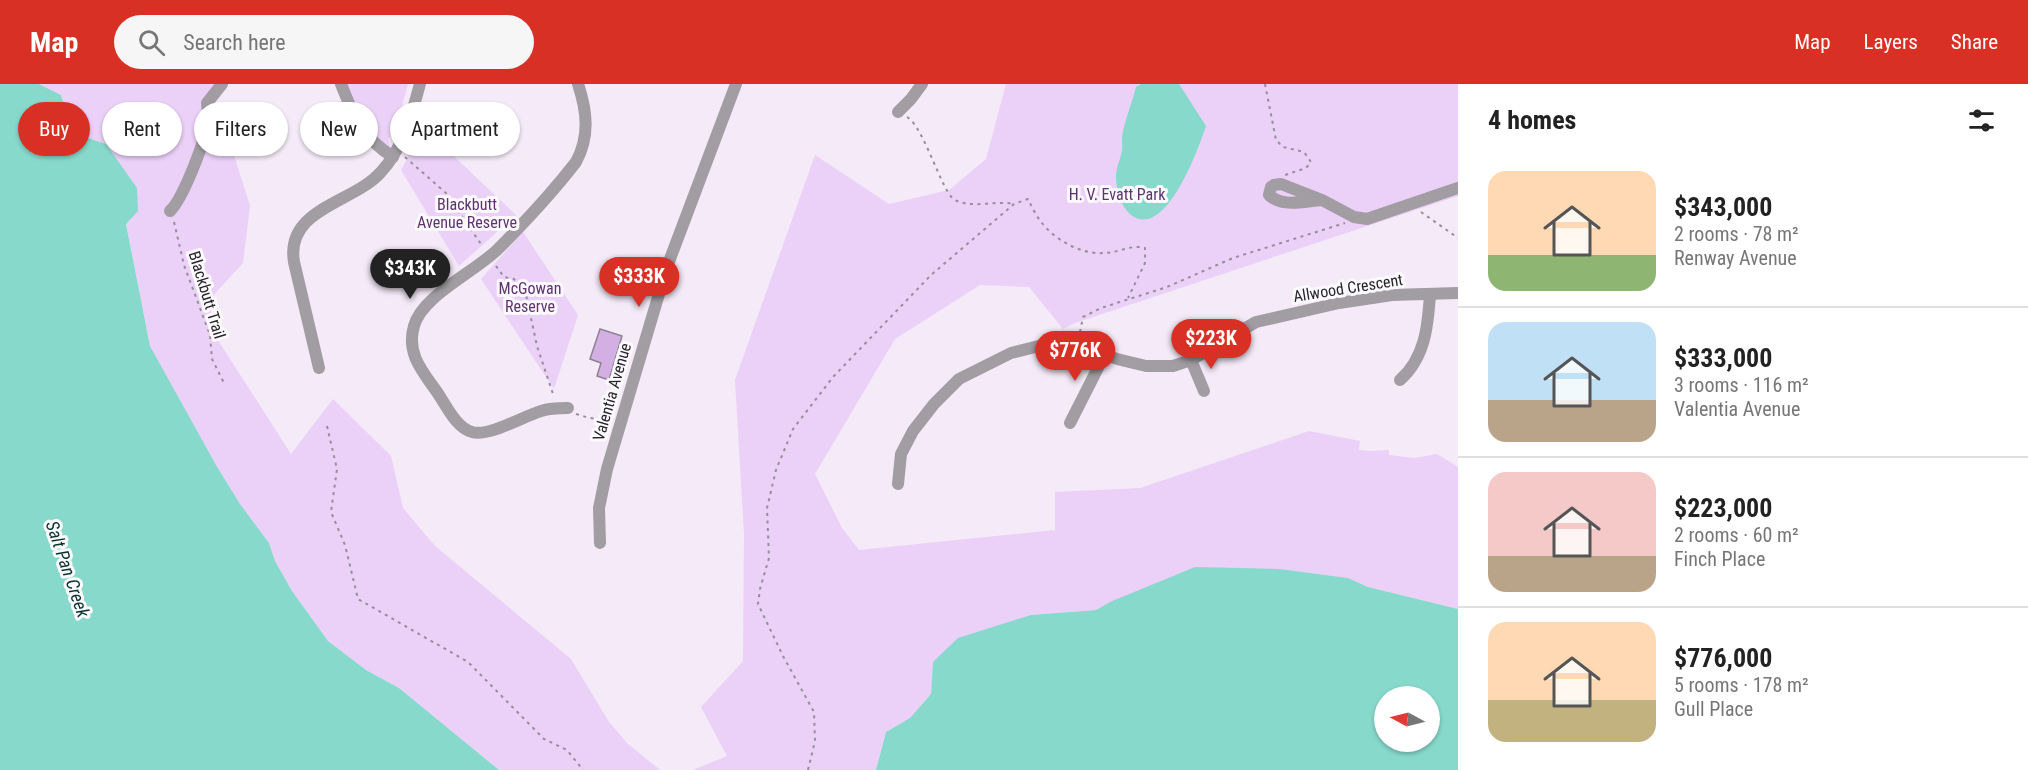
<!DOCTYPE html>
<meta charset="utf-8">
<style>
:root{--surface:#fff;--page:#f6f6f6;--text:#222;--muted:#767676;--line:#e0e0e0;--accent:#d93025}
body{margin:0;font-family:"Roboto Condensed",sans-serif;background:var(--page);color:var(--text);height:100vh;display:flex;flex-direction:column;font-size:22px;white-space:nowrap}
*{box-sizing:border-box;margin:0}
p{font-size:20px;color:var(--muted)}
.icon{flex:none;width:33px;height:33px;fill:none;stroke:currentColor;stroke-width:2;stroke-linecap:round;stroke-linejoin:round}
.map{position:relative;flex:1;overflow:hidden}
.panel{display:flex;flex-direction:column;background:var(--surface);width:570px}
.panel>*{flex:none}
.hud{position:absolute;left:18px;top:18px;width:570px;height:54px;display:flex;gap:12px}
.needle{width:39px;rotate:277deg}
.fabs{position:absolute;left:1374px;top:602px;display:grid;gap:12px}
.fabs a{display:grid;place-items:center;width:66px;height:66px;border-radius:50%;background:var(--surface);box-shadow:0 2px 4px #0004;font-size:30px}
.price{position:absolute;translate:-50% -51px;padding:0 14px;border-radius:21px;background:var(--accent);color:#fff;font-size:20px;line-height:39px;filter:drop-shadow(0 2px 3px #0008)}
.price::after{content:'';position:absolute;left:50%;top:36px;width:18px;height:14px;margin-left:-9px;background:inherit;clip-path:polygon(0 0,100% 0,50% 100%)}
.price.active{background:#222;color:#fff}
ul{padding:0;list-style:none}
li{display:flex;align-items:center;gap:18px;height:150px;padding:0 30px}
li+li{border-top:2px solid var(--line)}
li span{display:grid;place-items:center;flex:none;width:168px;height:120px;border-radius:18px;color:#555}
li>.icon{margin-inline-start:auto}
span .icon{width:72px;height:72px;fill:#fffc;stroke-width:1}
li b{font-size:26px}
h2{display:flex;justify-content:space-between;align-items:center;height:72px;padding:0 30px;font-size:26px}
.pill{padding:0 21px;border-radius:27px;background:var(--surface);box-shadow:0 2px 4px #0004;font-size:21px;line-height:54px}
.pill.active{background:var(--accent);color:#fff}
header{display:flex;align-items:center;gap:36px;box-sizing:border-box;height:84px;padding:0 30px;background:var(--accent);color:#fff}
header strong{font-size:28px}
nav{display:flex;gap:33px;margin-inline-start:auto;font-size:21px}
.search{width:420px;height:54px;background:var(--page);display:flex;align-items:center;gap:15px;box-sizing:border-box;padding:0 21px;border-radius:33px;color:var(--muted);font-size:22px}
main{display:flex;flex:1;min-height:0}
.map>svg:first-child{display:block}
.green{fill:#ebd0f7}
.water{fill:#87d9cc;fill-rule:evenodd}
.building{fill:#d3afe3;stroke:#8c8390;stroke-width:1.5}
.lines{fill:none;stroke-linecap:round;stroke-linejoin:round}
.path{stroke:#958f98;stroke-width:2;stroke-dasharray:3 4.5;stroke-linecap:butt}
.minor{stroke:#a19da3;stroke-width:12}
.labels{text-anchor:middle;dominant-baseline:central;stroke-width:6;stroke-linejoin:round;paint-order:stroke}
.park-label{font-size:16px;fill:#5e316f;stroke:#fcfafd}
.street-label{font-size:16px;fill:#272429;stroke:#fcfafd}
.water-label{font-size:18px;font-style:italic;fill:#09322d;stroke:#fcfafd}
</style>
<header>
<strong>Map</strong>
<div class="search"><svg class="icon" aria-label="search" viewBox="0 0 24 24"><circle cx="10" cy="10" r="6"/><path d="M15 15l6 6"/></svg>Search here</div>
<nav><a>Map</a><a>Layers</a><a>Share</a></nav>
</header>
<main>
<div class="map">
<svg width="1458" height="686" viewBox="0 0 1458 686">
<rect width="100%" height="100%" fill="#f4eaf8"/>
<g class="green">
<polygon points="39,0 222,0 207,19 221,36 233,68 250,122 243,179 209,216 214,250 291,370 333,315 391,372 403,424 435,462 571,575 609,638 628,660 660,686 499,686 399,604 366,586 328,557 292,507 275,477 269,459 240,420 216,381 150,262 126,140 106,60 73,49 61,11"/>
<polygon points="341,0 408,0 394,52 388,54 393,73 376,61"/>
<polygon points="1006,0 1458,0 1458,112 1075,239 1063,245 1029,203 980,201 895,255 815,390 842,444 859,466 1055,446 1055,408 1140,404 1309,347 1360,357 1359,366 1370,367 1389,366 1389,371 1414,374 1437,370 1458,383 1458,525 1368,503 1348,494 1280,485 1110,518 1096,526 1031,531 933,578 931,610 910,634 886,648 876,686 693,686 727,672 701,623 743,577 744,450 735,296 815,71 889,120 949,106 986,75"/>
<polygon points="424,44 516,131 459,182 401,86"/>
<polygon points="523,148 578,231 554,305 481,195"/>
</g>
<g class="water">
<polygon points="0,0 39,0 61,11 73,49 106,60 137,104 138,127 126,140 150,262 216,381 240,420 269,459 275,477 292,507 328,557 366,586 399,604 499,686 0,686"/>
<path d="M 1141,0 L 1179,0 L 1206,42 C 1199,63 1166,157 1131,131 C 1121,123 1116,106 1116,93 C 1116,84 1119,79 1121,71 C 1123,65 1122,58 1122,52 C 1125,36 1132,19 1136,3 Z"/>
<path d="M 1195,483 L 1280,485 L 1348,494 L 1368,503 L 1458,525 L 1458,686 L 876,686 L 886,648 L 910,634 L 931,610 L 933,578 L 958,554 L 1031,531 L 1096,526 L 1110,518 ZM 1384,612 L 1430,612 L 1430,657 L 1384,657 Z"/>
</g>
<polygon class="building" points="600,245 622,252 609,296 597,292 601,279 590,275"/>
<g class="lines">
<g class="path">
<polyline points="1265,0 1276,56 1283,63 1304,68 1311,78 1306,84 1285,91"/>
<path d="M 907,33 C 925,44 942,110 955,116 C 972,125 996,116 1014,120"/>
<polyline points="405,73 446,109 483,163"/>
<polyline points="1421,128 1458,154"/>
<polyline points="174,138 184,181 210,251 212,275 225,301"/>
<polyline points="496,182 504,193 514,195 526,211 537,262 554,313"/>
<polyline points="1080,248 1083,233 1101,224 1167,203 1233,174 1345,139"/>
<path d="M 576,330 C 590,334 601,339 612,328"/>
<polyline points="327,342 337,385 331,428 345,461 358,515 468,578 544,655 567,666 583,686"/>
<path d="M 808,686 L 815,657 L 814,628 L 783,572 L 758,520 L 760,505 L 769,474 L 767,424 L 776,386 L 793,345 L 833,293 L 931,191 L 1014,120 L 1028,115 C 1032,123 1036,132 1042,139 C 1055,156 1082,171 1104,169 C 1118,169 1131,160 1145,164 L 1145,179 L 1128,214"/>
</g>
<g class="minor">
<path d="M 341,0 C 354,33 362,53 393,73"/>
<polyline points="898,28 911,15 922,0"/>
<path d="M 1322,116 C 1305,117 1283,124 1269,111 L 1271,103 L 1274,101 L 1281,100 L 1322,116 L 1354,133 L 1367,135 L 1458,104"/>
<path d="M 170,127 C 183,115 208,51 208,34 C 209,29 207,24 207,19 L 222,0"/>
<polyline points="1191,276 1204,307"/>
<path d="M 319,284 L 294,178 C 285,124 354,119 381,88 C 404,63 411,32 420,0"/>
<path d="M 1400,296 C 1425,274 1428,242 1430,210"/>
<path d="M 568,324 C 559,324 550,324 541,327 C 524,332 489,353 472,348 C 456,344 446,321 437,308 C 422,287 406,269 414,242 C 422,212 473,189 497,166 C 524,139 552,109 576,78 C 590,52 587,27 578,0"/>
<polyline points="1070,339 1105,270"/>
<polyline points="898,400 901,370 913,347 934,320 959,295 1011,269 1051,259 1077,260 1117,275 1146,282 1173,282 1191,276 1256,238 1339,219 1392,211 1458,209"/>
<polyline points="600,459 599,424 607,385 667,183 736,0"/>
</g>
</g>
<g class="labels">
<g class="park-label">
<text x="1117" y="110">H. V. Evatt Park</text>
<text x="467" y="120">Blackbutt<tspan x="467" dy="18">Avenue Reserve</tspan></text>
<text x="530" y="204">McGowan<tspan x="530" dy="18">Reserve</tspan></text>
</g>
<g class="street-label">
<text transform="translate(1348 204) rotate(-9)">Allwood Crescent</text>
<text transform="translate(207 211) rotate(73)">Blackbutt Trail</text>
<text transform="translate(612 308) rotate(-74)">Valentia Avenue</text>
</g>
<g class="water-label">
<text transform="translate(68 485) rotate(71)">Salt Pan Creek</text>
</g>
</g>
</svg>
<div class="fabs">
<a><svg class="needle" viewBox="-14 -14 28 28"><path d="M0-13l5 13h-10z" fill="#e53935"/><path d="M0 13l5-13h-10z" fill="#767676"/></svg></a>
</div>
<b class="price active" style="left:410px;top:216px">$343K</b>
<b class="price" style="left:639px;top:224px">$333K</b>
<b class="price" style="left:1211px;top:286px">$223K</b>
<b class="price" style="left:1075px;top:298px">$776K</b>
<div class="hud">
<a class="pill active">Buy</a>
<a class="pill">Rent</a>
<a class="pill">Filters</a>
<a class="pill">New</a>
<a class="pill">Apartment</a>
</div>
</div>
<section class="panel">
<h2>4 homes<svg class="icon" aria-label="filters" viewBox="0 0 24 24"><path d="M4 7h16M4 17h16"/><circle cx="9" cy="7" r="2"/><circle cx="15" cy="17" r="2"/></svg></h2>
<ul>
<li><span style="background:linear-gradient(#ffd9b3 70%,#8fb573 0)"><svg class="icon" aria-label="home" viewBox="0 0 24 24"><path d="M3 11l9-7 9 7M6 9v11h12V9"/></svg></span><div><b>$343,000</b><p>2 rooms · 78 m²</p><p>Renway Avenue</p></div></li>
<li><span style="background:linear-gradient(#bfe0f5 65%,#b9a48a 0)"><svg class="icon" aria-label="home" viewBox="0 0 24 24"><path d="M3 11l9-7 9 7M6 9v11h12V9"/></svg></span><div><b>$333,000</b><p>3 rooms · 116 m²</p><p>Valentia Avenue</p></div></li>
<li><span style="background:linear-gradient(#f6c9c9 70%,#b9a48a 0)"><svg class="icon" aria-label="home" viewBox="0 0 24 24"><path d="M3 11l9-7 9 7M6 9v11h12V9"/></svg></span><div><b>$223,000</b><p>2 rooms · 60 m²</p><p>Finch Place</p></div></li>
<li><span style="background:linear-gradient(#ffd9b3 65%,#c2b280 0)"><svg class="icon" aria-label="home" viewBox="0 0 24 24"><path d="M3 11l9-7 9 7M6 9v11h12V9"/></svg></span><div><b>$776,000</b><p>5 rooms · 178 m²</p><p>Gull Place</p></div></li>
</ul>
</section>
</main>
